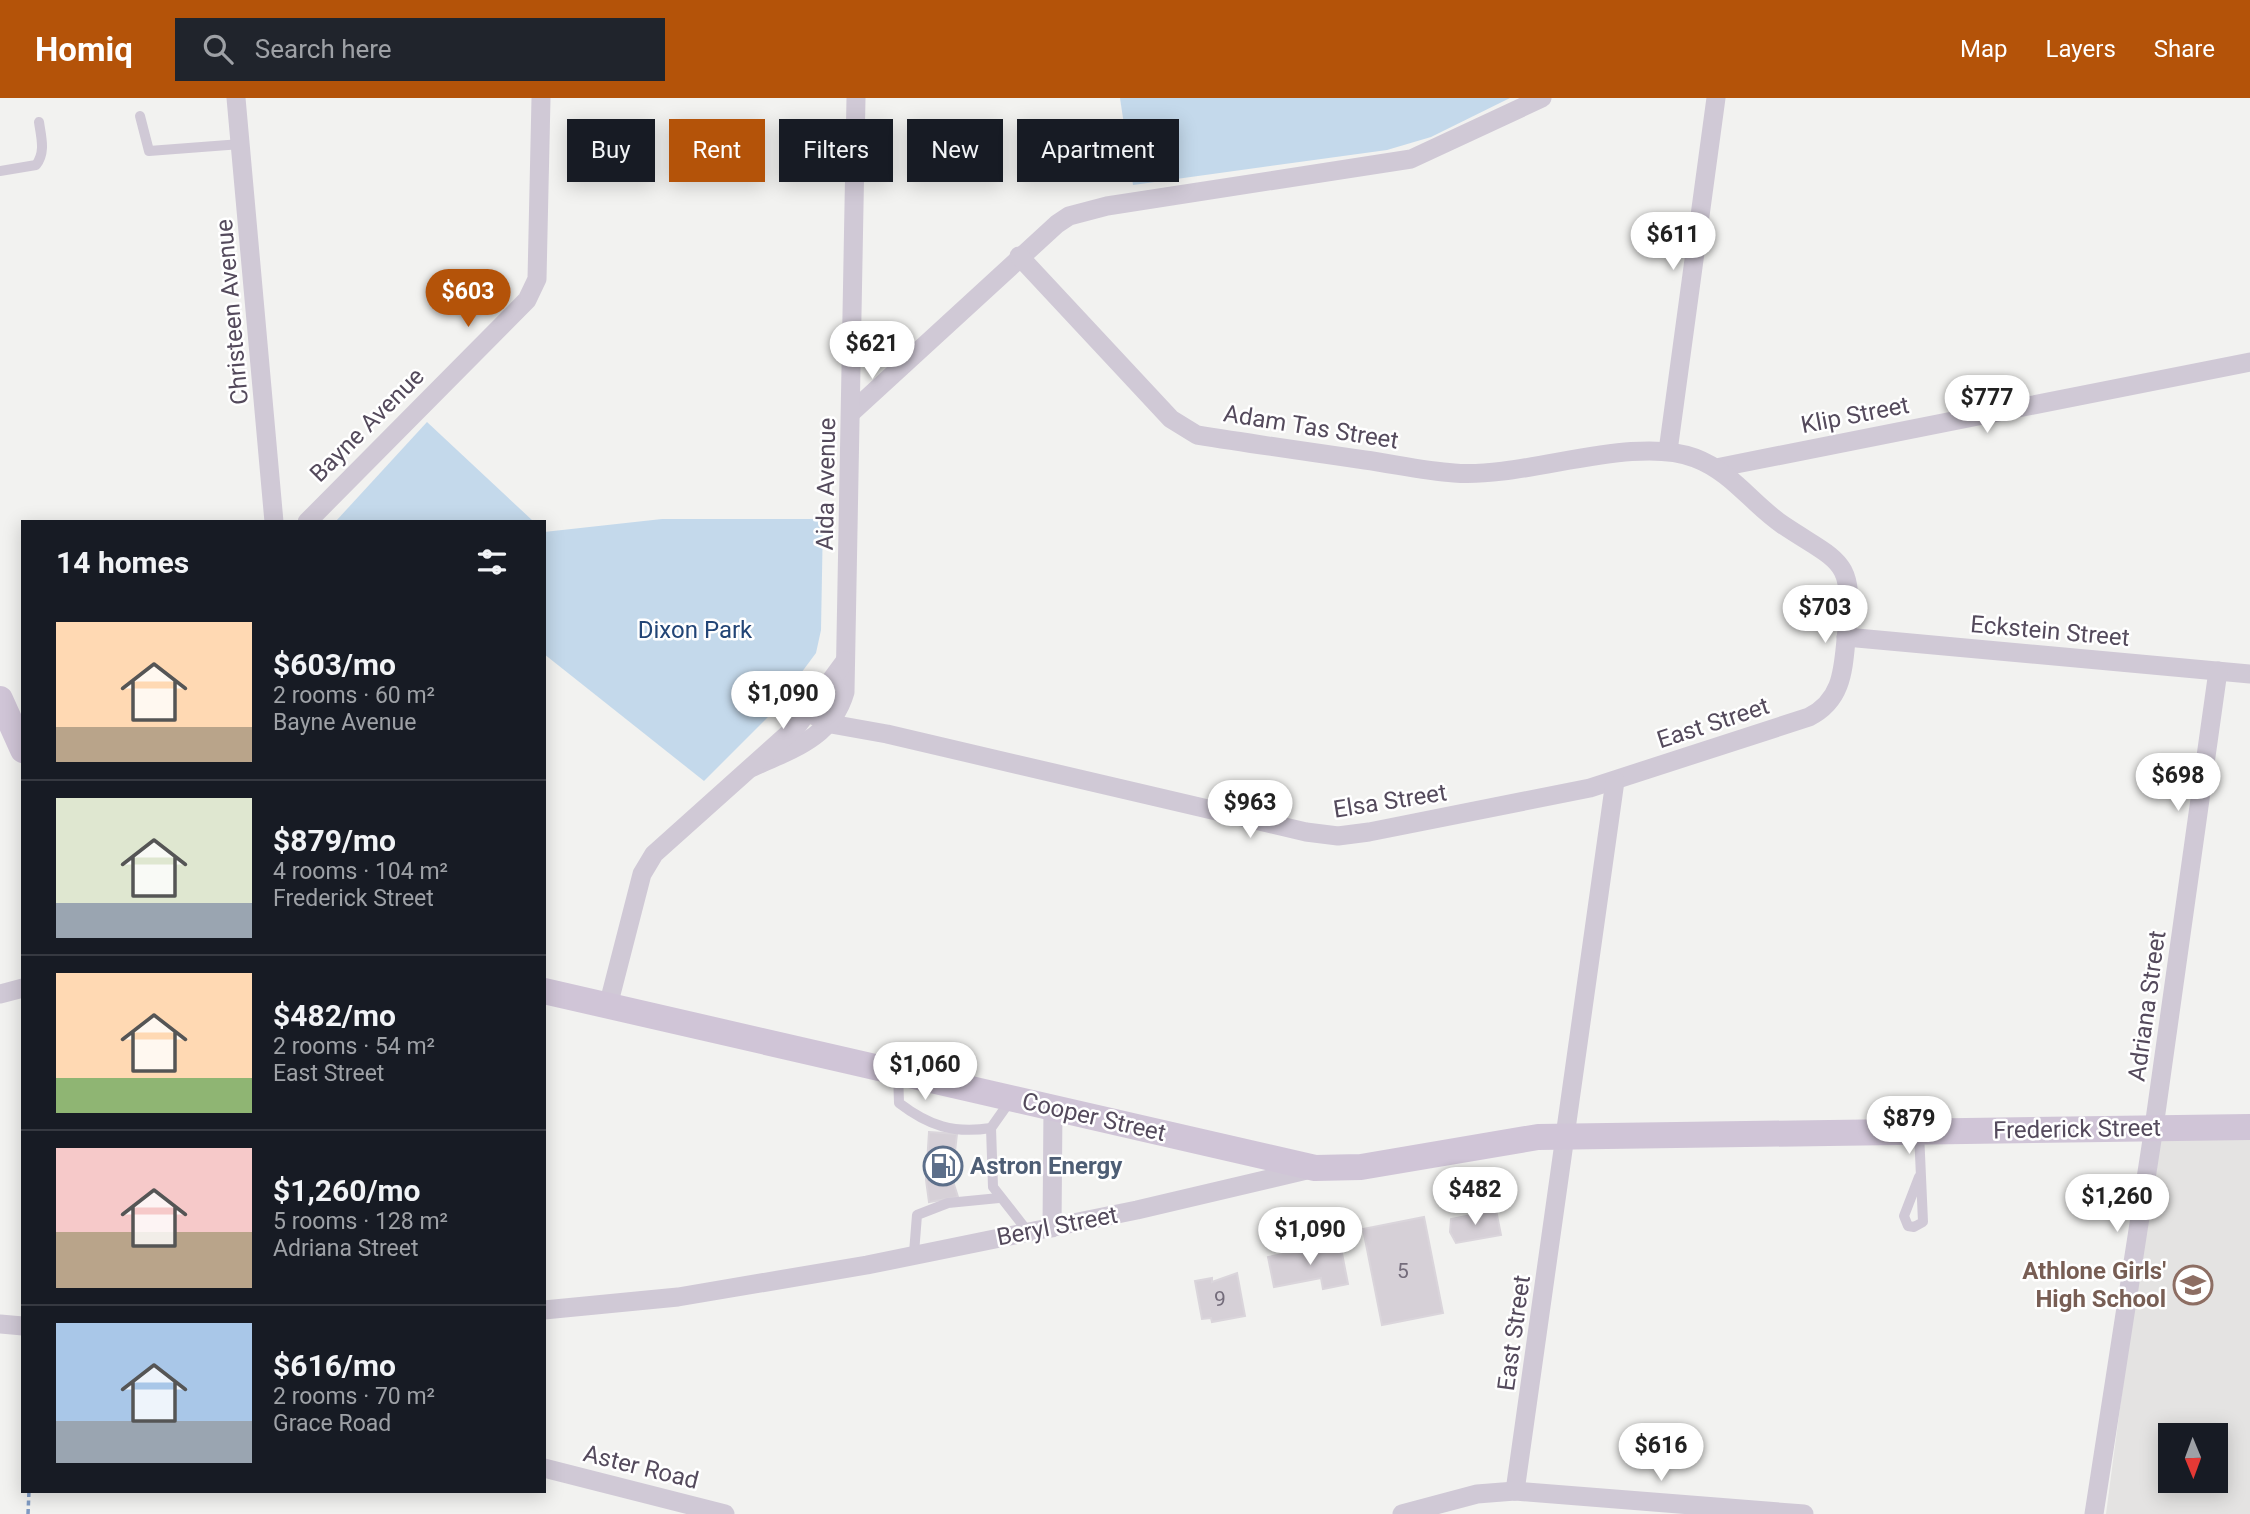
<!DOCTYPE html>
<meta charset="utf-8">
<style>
:root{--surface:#171b24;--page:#20242c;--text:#f1f3f6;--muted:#9ea1a6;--line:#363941;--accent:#b45309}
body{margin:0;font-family:Roboto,sans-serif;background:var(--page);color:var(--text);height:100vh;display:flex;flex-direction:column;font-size:26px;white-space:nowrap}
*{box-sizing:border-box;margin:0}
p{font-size:23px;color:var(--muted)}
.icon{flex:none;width:38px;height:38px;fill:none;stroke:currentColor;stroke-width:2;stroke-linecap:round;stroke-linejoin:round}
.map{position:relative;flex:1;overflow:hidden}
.drawer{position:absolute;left:21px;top:422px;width:525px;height:973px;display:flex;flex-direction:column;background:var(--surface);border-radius:0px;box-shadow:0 4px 18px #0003}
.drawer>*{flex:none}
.banner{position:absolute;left:567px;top:21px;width:665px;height:63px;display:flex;gap:14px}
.needle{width:46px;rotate:179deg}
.fabs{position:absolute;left:2158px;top:1325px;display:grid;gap:14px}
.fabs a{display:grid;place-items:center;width:70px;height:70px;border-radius:0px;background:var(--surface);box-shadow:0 4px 18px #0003;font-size:35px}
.price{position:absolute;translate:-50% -60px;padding:0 16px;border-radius:24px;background:#fff;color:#222;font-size:23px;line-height:46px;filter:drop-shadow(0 2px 4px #0008)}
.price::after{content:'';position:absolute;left:50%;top:42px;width:21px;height:16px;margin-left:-10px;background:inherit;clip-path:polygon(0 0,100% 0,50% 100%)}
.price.on{background:var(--accent);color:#fff}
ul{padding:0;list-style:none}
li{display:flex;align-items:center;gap:21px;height:175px;padding:0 35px}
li+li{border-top:2px solid var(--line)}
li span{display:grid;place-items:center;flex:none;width:196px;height:140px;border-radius:0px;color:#555}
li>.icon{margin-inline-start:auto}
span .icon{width:84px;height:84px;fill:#fffc;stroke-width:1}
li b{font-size:30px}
h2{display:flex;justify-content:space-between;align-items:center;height:84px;padding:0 35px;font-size:30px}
.tag{padding:0 24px;border-radius:0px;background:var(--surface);box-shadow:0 4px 18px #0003;font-size:24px;line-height:63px}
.tag.on{background:var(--accent);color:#fff}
header{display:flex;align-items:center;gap:42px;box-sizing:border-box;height:98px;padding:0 35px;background:var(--accent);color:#fff}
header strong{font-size:33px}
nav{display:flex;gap:38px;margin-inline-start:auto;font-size:24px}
.search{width:490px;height:63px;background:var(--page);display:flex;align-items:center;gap:18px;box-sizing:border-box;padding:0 24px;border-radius:0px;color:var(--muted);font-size:26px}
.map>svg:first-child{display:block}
.education{fill:#e4e3e2;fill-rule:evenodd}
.green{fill:#c4d9eb}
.building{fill:#d6d0d7;stroke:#dad5db;stroke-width:2}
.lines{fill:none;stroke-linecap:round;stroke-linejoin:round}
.path{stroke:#809cc5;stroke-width:3.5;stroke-dasharray:5 3.5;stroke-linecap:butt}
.service{stroke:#d0c9d6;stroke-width:10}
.minor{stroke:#d0c9d6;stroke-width:19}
.secondary{stroke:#d0c5d7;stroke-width:26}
.labels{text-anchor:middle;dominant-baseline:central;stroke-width:5;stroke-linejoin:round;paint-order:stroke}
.number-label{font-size:21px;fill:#746c7b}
.street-label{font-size:24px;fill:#544a5c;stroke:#fff}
.park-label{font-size:24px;fill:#224576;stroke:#fff}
.service-label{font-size:24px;font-weight:bold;fill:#4e5e75;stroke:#fff;text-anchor:start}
.education-label{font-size:24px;font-weight:bold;fill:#785e54;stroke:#fff;text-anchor:end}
</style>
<header>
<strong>Homiq</strong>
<div class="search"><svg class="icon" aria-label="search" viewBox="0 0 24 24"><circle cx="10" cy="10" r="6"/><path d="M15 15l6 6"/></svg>Search here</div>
<nav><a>Map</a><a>Layers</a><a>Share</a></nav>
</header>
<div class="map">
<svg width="2250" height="1416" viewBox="0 0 2250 1416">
<rect width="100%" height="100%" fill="#f2f2f0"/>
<path class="education" d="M 2250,1035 L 2250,1416 L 2106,1416 L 2156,1037 ZM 2170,1337 L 2216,1337 L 2216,1382 L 2170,1382 Z"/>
<g class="green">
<polygon points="1120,0 1510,0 1431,39 1387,52 1133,87"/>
<polygon points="427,324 533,423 336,423"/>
<polygon points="662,421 823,421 821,532 816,555 769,618 704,683 544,556 544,434"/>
</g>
<g class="building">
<polygon points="929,1034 957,1036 952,1080 958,1099 929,1104 926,1082"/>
<polygon points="1496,1112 1501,1137 1456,1145 1450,1134 1451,1121"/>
<polygon points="1424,1119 1443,1215 1382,1227 1363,1131"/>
<polygon points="1340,1145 1348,1186 1323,1191 1321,1180 1274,1189 1268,1159"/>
<polygon points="1237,1175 1245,1218 1212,1224 1211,1220 1202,1221 1195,1183 1212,1180 1212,1184"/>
</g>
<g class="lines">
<polyline class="path" points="28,1416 29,1393"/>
<g class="service">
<polyline points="140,18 149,53 241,46"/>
<path d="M 0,73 L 36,67 C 46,54 41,39 39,24"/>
<path d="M 898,974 L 899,1005 C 929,1028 954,1036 991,1030 L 1010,1003"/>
<polyline points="991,1030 993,1089 1029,1135"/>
<polyline points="1919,1034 1923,1124 1914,1129 1908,1128 1904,1118 1919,1079"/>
<polyline points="914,1155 917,1117 948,1105 999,1100"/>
</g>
<g class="minor">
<polyline points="236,0 274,424"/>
<polyline points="852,314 1057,126 1069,118 1107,108 1411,61 1542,0"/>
<polyline points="1668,353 1716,0"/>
<polyline points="1716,370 2250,264"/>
<polyline points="307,424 527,202 537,181 541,0"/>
<polyline points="1846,539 2250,576"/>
<path d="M 809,615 L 831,626 L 887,636 L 1306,734 L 1338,738 L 1369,734 L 1590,690 L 1809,619 C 1845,601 1843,567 1847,532 C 1855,460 1838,464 1783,427 C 1752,406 1732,374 1695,360 C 1633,336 1524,381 1454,375 C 1424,373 1394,366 1365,362 C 1309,354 1253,346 1197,337 L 1171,321 L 1019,158"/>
<path d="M 753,669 C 793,651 832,639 845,594 L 856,0"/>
<polyline points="0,896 23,890"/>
<polyline points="608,908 642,776 654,756 798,627 845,563"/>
<polyline points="1052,1130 1053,1009"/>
<polyline points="544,1212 678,1199 867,1167 1137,1112 1311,1071"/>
<polyline points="0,1226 23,1228"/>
<polyline points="544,1370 725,1416"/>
<polyline points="1515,1393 1615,683"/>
<polyline points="1402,1416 1477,1396 1515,1393 1804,1416"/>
<polyline points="2094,1416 2154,1029 2218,573"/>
</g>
<g class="secondary">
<polyline points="0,601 23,652"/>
<polyline points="544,893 1315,1070 1361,1069 1538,1039 2250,1029"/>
</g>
</g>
<defs>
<symbol id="fuel-ring" viewBox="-11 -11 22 22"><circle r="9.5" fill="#fff" stroke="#5c6f8a" stroke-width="1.5"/><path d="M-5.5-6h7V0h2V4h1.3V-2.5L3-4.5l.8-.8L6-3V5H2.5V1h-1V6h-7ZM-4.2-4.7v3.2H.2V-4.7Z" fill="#5c6f8a"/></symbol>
<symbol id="school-ring" viewBox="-11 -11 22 22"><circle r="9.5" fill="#fff" stroke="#8d6e63" stroke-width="1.5"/><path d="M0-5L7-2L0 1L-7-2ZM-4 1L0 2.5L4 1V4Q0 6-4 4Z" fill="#8d6e63"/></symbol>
</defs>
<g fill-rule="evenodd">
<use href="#fuel-ring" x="921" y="1046" width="44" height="44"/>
<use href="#school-ring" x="2171" y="1165" width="44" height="44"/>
</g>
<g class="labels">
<g class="number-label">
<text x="1403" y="1173">5</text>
<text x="1220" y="1201">9</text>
</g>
<g class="street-label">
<text transform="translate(232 214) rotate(-95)">Christeen Avenue</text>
<text transform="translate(1855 317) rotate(-11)">Klip Street</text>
<text transform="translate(367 327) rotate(-45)">Bayne Avenue</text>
<text transform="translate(1311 329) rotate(9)">Adam Tas Street</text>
<text transform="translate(826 386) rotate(-89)">Aida Avenue</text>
<text transform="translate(2050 533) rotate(5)">Eckstein Street</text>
<text transform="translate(1713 625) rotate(-18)">East Street</text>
<text transform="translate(1390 703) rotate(-9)">Elsa Street</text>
<text transform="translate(2147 908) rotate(-82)">Adriana Street</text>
<text transform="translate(1094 1019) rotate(13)">Cooper Street</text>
<text transform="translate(2077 1031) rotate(-1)">Frederick Street</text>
<text transform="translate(1057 1128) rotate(-11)">Beryl Street</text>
<text transform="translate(1514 1235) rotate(-82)">East Street</text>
<text transform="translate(641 1369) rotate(14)">Aster Road</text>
</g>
<g class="park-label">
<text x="695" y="532">Dixon Park</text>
</g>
<g class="service-label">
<text x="970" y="1068">Astron Energy</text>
</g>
<g class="education-label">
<text x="2166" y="1173">Athlone Girls'<tspan x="2166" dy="28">High School</tspan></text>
</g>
</g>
</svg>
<div class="fabs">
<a><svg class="needle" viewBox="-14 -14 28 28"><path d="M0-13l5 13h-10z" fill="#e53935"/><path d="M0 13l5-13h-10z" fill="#9ea1a6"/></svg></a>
</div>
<b class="price" style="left:1673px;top:174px">$611</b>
<b class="price on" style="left:468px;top:231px">$603</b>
<b class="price" style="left:872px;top:283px">$621</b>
<b class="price" style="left:1987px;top:337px">$777</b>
<b class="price" style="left:1825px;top:547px">$703</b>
<b class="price" style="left:783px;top:633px">$1,090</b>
<b class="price" style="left:2178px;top:715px">$698</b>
<b class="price" style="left:1250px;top:742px">$963</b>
<b class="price" style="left:925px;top:1004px">$1,060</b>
<b class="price" style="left:1909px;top:1058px">$879</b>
<b class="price" style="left:1475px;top:1129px">$482</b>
<b class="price" style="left:2117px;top:1136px">$1,260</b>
<b class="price" style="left:1310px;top:1169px">$1,090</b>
<b class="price" style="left:1661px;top:1385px">$616</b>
<div class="banner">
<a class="tag">Buy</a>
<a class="tag on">Rent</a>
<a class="tag">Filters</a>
<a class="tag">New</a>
<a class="tag">Apartment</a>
</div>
<section class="drawer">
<h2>14 homes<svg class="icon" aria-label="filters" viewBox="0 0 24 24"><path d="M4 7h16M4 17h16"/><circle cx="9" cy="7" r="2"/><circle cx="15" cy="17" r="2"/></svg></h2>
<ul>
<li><span style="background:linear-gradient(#ffd9b3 75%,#b9a48a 0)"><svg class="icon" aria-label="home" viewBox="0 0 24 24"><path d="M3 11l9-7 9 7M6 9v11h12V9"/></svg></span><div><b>$603/mo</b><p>2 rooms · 60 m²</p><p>Bayne Avenue</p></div></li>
<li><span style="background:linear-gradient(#dfe7d0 75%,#9aa5b1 0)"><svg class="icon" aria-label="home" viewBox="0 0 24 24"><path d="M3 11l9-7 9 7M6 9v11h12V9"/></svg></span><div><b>$879/mo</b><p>4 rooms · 104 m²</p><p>Frederick Street</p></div></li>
<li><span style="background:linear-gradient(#ffd9b3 75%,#8fb573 0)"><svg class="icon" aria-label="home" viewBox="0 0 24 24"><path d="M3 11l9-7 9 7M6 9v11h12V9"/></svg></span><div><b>$482/mo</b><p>2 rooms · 54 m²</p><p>East Street</p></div></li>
<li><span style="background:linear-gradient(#f6c9c9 60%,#b9a48a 0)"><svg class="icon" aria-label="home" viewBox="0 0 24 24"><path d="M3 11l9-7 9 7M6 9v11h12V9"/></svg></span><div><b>$1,260/mo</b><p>5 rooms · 128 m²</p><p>Adriana Street</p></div></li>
<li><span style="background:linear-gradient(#a9c7e8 70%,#9aa5b1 0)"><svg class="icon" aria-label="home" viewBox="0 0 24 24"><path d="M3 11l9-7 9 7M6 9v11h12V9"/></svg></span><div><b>$616/mo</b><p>2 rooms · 70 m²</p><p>Grace Road</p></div></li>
</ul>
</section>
</div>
